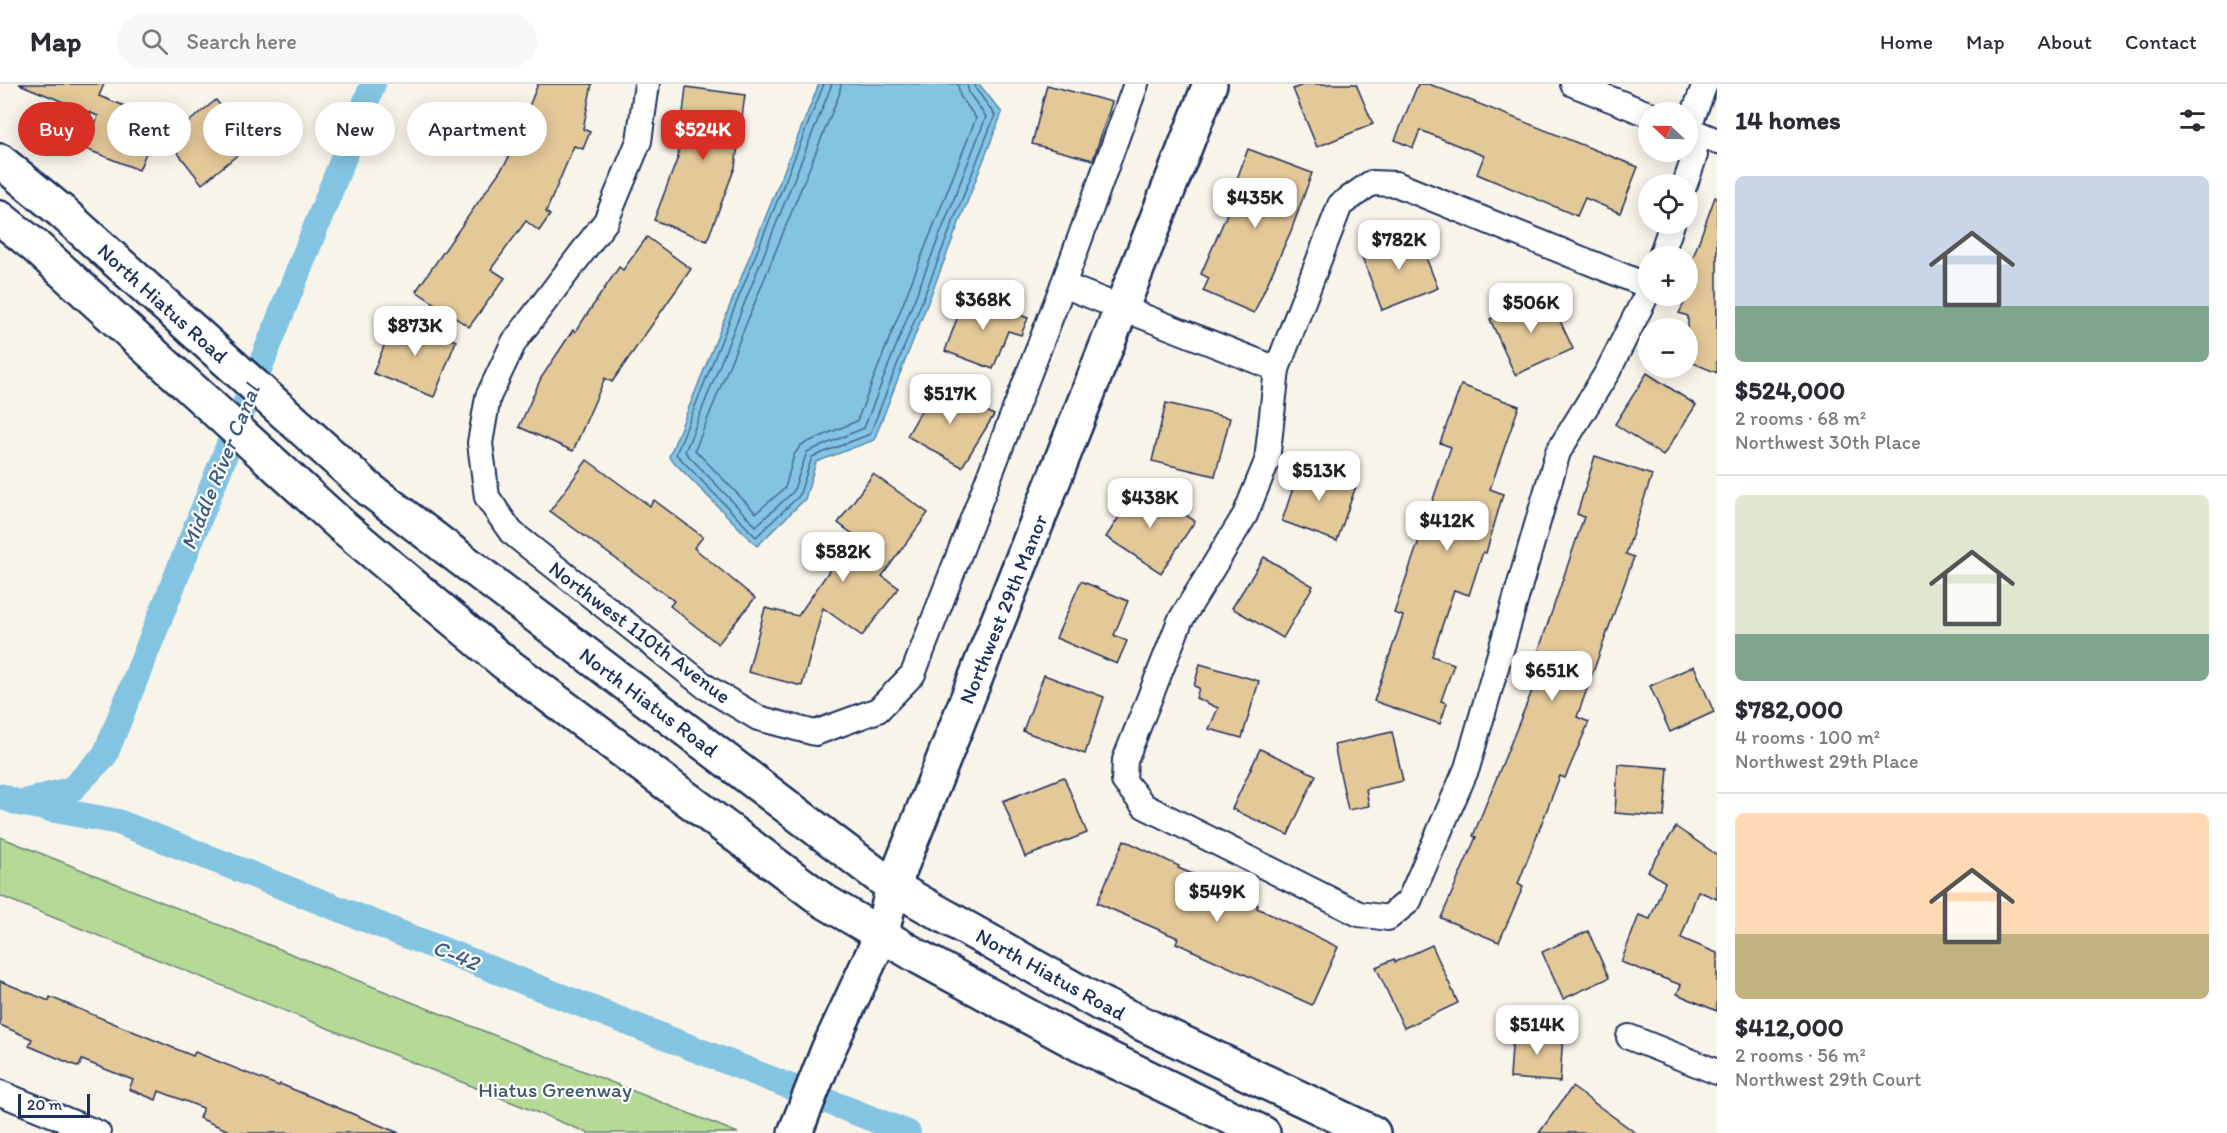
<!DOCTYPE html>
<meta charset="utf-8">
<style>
:root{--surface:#fff;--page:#f7f7f7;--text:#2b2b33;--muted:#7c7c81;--line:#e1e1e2;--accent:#d93025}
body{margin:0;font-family:Itim,sans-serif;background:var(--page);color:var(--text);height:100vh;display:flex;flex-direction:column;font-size:22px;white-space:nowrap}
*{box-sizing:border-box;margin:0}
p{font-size:20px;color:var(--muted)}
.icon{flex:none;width:33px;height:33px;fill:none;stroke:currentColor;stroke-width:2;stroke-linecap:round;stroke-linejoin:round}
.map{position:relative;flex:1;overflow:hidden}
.sheet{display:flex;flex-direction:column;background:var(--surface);width:510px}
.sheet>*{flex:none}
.top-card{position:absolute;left:18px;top:18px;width:570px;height:54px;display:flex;gap:12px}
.needle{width:39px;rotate:292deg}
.fabs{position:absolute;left:1638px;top:18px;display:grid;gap:12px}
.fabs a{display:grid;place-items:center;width:60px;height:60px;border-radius:50%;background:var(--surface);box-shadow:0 3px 15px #0003;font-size:30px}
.scale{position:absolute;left:18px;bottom:15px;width:72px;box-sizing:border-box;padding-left:6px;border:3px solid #1b2f5e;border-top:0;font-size:16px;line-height:21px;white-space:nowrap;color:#1b2f5e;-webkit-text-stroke:4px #fff;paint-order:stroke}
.price{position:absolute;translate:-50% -51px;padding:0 14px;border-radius:12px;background:#fff;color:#222;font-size:20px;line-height:39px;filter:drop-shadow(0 2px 3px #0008)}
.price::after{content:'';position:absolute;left:50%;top:36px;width:18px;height:14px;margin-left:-9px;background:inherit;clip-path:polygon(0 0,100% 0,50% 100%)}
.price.current{background:var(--accent);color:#fff}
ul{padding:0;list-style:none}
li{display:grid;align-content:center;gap:12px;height:318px;padding:0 18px}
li+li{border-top:2px solid var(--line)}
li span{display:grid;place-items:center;height:186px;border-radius:9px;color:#555}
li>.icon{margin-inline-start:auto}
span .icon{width:108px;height:108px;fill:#fffc;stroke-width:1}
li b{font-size:26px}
h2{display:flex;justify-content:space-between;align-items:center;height:72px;padding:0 18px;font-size:26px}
.tag{padding:0 21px;border-radius:27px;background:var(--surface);box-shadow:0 3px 15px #0003;font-size:21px;line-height:54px}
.tag.current{background:var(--accent);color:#fff}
header{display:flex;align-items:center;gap:36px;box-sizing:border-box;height:84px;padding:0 30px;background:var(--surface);border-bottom:2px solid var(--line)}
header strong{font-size:28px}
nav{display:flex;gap:33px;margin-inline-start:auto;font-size:21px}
.search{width:420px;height:54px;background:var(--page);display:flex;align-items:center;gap:15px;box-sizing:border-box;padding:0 21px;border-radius:33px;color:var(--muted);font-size:22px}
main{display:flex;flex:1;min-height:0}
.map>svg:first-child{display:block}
.green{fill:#b4da96;stroke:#68847a;stroke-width:1.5}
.water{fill:#83c4e3;stroke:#5988ae;stroke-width:1.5}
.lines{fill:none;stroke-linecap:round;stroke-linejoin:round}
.shore{stroke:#456b93;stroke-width:1.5}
.canal{stroke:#83c4e3;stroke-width:26}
.building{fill:#e3c898;stroke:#1b2f5e;stroke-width:1.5}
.street-casing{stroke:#1b2f5e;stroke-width:28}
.secondary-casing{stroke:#1b2f5e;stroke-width:38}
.street{stroke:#fff;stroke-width:24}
.secondary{stroke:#fff;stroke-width:33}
.labels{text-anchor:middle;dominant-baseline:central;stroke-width:4.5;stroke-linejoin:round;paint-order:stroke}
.street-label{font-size:21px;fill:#1b2f5e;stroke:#fff}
.park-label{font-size:21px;fill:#415a6c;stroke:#fff}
.water-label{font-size:22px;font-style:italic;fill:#3a5c86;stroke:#fff}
</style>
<header>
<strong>Map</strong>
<div class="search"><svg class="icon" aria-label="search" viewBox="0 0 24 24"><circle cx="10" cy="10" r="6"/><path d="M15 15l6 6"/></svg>Search here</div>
<nav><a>Home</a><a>Map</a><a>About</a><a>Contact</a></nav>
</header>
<main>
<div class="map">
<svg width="1717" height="1049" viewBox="0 0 1717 1049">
<rect width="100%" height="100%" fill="#f9f4ea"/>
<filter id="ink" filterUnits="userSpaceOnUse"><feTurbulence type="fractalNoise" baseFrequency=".0167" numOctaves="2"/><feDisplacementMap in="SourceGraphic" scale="12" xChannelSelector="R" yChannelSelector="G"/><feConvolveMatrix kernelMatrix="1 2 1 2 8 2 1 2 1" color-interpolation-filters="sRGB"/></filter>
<g filter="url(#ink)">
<polygon class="green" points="0,753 738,1049 588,1049 0,812"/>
<polygon class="water" points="819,0 979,0 1002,29 874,356 816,378 805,415 757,462 669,373"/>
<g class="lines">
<g class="shore">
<polyline points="824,0 676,370 756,453 799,412 812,373 870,350 995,31 976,5 975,0"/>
<polyline points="832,0 685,368 756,442 793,408 807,368 864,344 986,33 969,9 967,0"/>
<polyline points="841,0 839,11 695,366 756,429 785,404 794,371 801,361 857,337 976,34 960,12 958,0"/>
</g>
<g class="canal">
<polyline points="0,712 19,719 118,738 908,1049"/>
<polyline points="28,717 72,705 105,671 373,0"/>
</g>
</g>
<g class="building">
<polygon points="19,0 104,0 99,12 181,44 216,16 251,60 202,100 157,42 139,86 86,65 98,32"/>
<polygon points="538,0 592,0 583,45 590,48 583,65 574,62 546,128 550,131 539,147 526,137 491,185 505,194 469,243 416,207 507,77"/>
<polygon points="1305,0 1356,0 1373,40 1317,63 1293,5"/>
<polygon points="1418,0 1429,0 1638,83 1620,129 1585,114 1577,132 1477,90 1484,72 1420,46 1413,64 1395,56"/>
<polygon points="1047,1 1112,18 1093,76 1032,60"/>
<polygon points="686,3 745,11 735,83 707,157 654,136 678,73"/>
<polygon points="1248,65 1312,89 1291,147 1254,229 1203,207 1209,194 1201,190 1230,123 1227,122"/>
<polygon points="1715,113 1717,113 1717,289 1688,277 1688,232 1679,229 1688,212 1688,187"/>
<polygon points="1416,148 1438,204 1382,226 1361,170"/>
<polygon points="647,153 691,185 612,298 605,294 573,367 519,343 541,294 573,246 575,248 619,183 623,186"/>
<polygon points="1547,209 1573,265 1515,291 1490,235"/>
<polygon points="966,210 1028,234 1021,251 1008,247 993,285 945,267"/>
<polygon points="396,233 456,257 434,313 373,289"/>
<polygon points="1647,289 1696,321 1663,372 1615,340"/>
<polygon points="937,299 994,331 962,383 907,352"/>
<polygon points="1461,301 1519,322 1490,405 1503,410 1486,469 1483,468 1469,511 1454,506 1432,572 1454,580 1441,617 1447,619 1440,640 1374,617 1403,532 1394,529 1451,363 1440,359"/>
<polygon points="1166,319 1230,334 1215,392 1152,377"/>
<polygon points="1595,372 1652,391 1626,470 1634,473 1577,633 1589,638 1565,694 1560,692 1518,800 1523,803 1499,858 1441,834 1476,753 1473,752 1538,592 1531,589 1584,433 1577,430"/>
<polygon points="587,376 650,422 654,416 703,453 694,464 755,514 718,560 670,522 674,517 550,427"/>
<polygon points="1301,380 1357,399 1337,457 1282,437"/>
<polygon points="873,390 928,429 882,492 899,504 862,552 823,524 802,602 748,588 765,524 798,532 854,451 838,439"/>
<polygon points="1140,401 1195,437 1161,489 1106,453"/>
<polygon points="1264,473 1313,502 1283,554 1232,524"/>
<polygon points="1081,497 1128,517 1114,551 1127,557 1117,580 1056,554"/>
<polygon points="1200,580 1259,597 1242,654 1209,645 1218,624 1196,614 1199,604 1194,602"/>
<polygon points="1694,582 1714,628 1670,648 1650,602"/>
<polygon points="1044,591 1104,613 1085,670 1023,647"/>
<polygon points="1392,648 1403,697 1366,705 1369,722 1348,726 1334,661"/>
<polygon points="1260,665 1316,691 1288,751 1232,725"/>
<polygon points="1618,680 1668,684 1664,733 1615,729"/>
<polygon points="1064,693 1087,749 1025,773 1003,717"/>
<polygon points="1676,743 1717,771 1717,815 1698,807 1681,854 1717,869 1717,927 1677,910 1681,901 1621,878 1639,831 1650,835 1665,798 1648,787"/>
<polygon points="1124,756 1179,782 1178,784 1227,804 1226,807 1258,821 1257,824 1338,863 1312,921 1176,859 1178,854 1097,819"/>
<polygon points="1588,847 1609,894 1563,915 1542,868"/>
<polygon points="1432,861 1458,919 1404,944 1376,883 1394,875 1395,878"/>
<polygon points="0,897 49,917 50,913 193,972 195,968 279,1002 280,1000 399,1049 234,1049 199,1034 203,1024 159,1007 156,1016 129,1005 133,996 82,976 79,983 29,962 32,955 0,941"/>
<polygon points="1513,946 1563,949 1560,998 1510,994"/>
<polygon points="1572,1003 1636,1049 1539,1049"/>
</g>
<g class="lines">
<defs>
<g id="street">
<polyline points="647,0 639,57 606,137 514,258 488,313 480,359 487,413 511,448 706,603 758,634 815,649 878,626 913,590 1063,201 1136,0"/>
<polyline points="1573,0 1648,30"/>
<polyline points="1688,45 1717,57"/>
<polyline points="1685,100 1695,71 1688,45 1705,0"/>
<polyline points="1661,172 1672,140"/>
<polyline points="1063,201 1277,285"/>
<polyline points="1648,202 1396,100 1371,99 1340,121 1277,285 1267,377 1245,431 1180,537 1125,676 1124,697 1144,722 1359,830 1388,834 1409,817 1467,684 1558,368 1608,287 1648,208"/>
<polyline points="1629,953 1717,988"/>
<polyline points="0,1009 98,1049"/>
</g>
<g id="secondary">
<polyline points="0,77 62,128 369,405 893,803 1101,920 1373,1049"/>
<polyline points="0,134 35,162 341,441 505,579 824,817 919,873 1081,961 1263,1049"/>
<polyline points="795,1049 828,966 881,852 893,803 1210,0"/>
</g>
</defs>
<use href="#street" class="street-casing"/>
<use href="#secondary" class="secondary-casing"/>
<use href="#street" class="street"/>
<use href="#secondary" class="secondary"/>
</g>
</g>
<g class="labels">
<g class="street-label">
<text transform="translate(163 219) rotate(42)">North Hiatus Road</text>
<text transform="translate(1003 525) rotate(-68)">Northwest 29th Manor</text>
<text transform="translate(640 548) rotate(37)">Northwest 110th Avenue</text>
<text transform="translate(649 618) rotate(37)">North Hiatus Road</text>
<text transform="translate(1051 890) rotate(29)">North Hiatus Road</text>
</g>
<g class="park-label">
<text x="555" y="1005">Hiatus Greenway</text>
</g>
<g class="water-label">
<text transform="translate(220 383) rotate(-68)">Middle River Canal</text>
<text transform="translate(456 871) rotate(22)">C-42</text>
</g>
</g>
</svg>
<div class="fabs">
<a><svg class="needle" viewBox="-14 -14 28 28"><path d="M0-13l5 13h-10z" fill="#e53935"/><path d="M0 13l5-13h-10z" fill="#7c7c81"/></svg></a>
<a><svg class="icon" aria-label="locate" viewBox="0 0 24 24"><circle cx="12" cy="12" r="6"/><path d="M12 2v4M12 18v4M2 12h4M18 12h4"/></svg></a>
<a>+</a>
<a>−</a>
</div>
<div class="scale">20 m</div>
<b class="price current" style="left:703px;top:77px">$524K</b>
<b class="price" style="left:1255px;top:145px">$435K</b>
<b class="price" style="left:1399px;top:187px">$782K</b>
<b class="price" style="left:983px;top:247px">$368K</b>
<b class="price" style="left:1531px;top:250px">$506K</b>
<b class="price" style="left:415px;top:273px">$873K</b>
<b class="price" style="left:950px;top:341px">$517K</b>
<b class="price" style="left:1319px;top:418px">$513K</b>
<b class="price" style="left:1150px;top:445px">$438K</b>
<b class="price" style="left:1447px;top:468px">$412K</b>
<b class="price" style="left:843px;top:499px">$582K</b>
<b class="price" style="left:1552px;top:618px">$651K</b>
<b class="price" style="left:1217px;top:839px">$549K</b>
<b class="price" style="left:1537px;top:972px">$514K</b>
<div class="top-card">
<a class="tag current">Buy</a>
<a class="tag">Rent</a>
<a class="tag">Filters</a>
<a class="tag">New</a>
<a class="tag">Apartment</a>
</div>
</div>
<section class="sheet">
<h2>14 homes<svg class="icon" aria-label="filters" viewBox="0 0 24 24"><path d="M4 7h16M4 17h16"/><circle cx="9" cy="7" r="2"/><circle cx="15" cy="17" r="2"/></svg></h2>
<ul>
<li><span style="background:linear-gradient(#c9d6e8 70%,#7fa58c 0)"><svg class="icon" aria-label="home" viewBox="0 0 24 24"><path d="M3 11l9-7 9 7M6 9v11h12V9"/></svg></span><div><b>$524,000</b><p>2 rooms · 68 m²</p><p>Northwest 30th Place</p></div></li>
<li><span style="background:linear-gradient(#dfe7d0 75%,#7fa58c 0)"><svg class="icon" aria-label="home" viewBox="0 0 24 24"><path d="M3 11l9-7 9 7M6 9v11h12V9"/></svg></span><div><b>$782,000</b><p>4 rooms · 100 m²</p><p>Northwest 29th Place</p></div></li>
<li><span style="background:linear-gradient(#ffd9b3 65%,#c2b280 0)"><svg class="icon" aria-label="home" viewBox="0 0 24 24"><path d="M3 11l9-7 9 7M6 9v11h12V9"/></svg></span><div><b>$412,000</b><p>2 rooms · 56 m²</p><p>Northwest 29th Court</p></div></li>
</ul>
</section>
</main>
